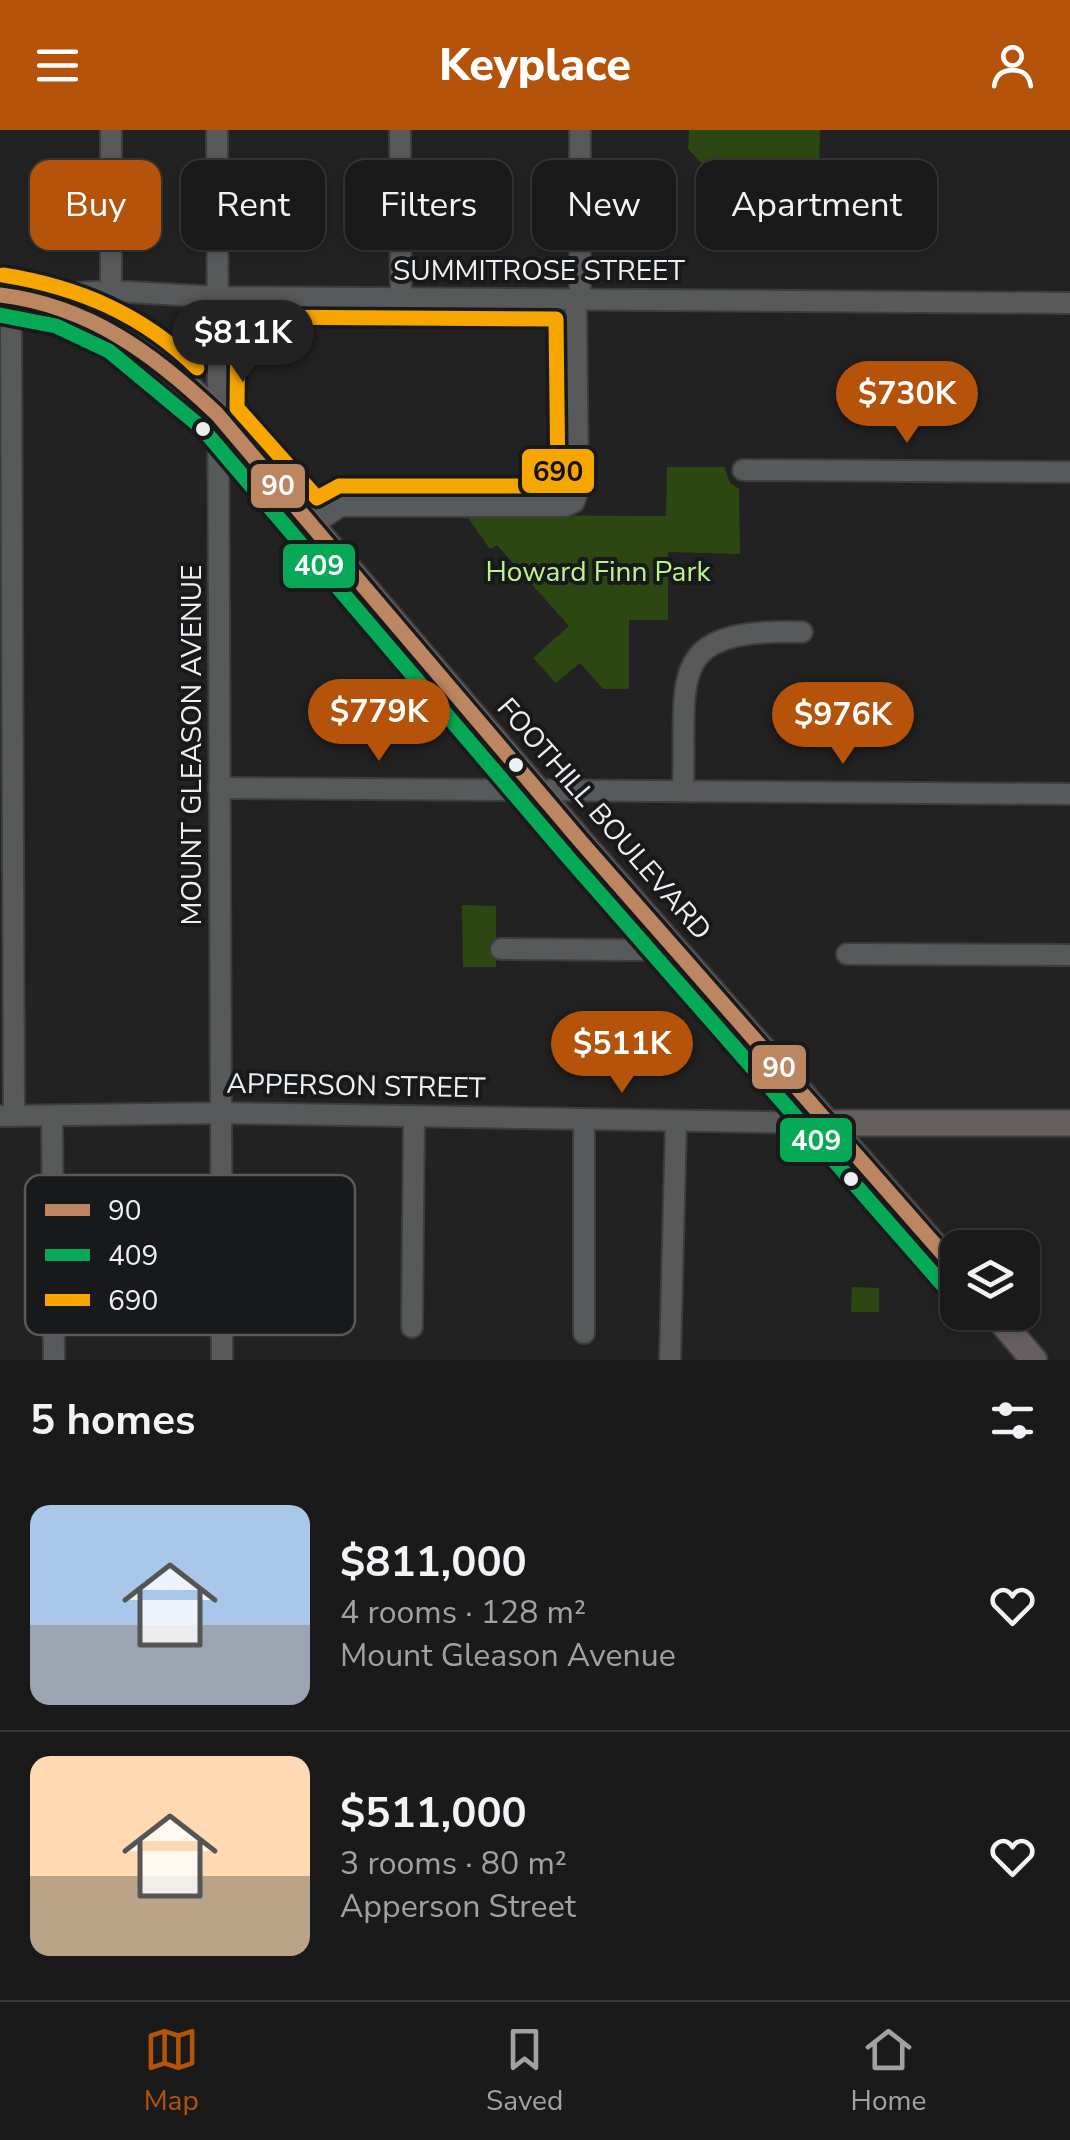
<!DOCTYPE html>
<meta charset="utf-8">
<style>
:root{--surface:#1a1a1a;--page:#272727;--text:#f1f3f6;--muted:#9fa1a2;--line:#383839;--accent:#b45309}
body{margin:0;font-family:"Nunito Sans",sans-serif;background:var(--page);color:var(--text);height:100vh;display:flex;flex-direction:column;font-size:38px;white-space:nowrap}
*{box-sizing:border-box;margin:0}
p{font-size:32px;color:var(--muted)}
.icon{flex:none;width:55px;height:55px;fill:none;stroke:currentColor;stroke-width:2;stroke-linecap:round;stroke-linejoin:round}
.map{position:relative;height:1230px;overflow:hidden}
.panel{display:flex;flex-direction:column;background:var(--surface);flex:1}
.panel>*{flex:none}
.guide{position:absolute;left:30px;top:30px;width:1010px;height:90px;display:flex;gap:20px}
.tools{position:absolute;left:940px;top:1100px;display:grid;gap:20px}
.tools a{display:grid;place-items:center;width:100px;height:100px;border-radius:20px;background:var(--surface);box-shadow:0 2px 8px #0004,0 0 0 2px var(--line);font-size:50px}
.price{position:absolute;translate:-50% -85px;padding:0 22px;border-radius:35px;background:var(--accent);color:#fff;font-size:32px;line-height:65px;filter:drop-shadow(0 2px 5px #0008)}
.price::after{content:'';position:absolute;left:50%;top:60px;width:30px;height:22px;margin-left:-15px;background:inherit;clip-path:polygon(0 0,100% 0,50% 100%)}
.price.selected{background:#222;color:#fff}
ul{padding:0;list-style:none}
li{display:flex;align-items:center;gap:30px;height:250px;padding:0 30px}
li+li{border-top:2px solid var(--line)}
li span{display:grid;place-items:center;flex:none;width:280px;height:200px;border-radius:20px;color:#555}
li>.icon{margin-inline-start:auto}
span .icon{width:120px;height:120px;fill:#fffc;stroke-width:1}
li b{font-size:42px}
h2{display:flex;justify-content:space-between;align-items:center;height:120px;padding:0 30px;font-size:42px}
.pill{padding:0 35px;border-radius:20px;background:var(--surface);box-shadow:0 2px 8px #0004,0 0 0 2px var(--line);font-size:35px;line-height:90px}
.pill.selected{background:var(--accent);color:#fff}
header{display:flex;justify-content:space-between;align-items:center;height:130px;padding:0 30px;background:var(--accent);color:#fff;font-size:45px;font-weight:800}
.tab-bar{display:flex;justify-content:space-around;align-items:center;height:140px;border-top:2px solid var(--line);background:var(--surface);font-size:28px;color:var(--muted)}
.tab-bar a{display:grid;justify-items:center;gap:5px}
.tab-bar .selected{color:var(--accent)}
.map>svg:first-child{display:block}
.green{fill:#2d4713}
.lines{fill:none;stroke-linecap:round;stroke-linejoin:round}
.minor-casing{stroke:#3c3d3d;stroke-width:24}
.major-casing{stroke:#3c3d3d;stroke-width:29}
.minor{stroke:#58595a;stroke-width:20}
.major{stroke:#665e5e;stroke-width:25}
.bus-1-casing{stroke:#18191b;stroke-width:22}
.bus-2-casing{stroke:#18191b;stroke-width:22}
.bus-3-casing{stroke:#18191b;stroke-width:22}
.bus-1{stroke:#bb8660;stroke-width:15}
.bus-2{stroke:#06aa56;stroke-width:15}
.bus-3{stroke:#f7a600;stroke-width:15}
.bus-dot{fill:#eeeff1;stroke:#18191b;stroke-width:4}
.labels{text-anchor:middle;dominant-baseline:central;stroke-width:8;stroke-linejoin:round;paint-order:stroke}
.street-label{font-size:28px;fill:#eeeff1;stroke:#18191b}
.park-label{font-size:28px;fill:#baf48a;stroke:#18191b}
.key{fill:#18191b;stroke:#58595b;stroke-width:2.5}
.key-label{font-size:28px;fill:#eeeff1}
.line-badge{stroke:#18191b;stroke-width:4}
.badge-label{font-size:28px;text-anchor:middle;font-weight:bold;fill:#fff}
.pale-badge-label{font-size:28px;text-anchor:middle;font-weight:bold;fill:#111}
</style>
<header><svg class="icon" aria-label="menu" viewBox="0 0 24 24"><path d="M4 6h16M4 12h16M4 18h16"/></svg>Keyplace<svg class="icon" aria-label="person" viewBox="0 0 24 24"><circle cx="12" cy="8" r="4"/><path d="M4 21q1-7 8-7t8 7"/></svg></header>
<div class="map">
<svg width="1070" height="1230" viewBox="0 0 1070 1230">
<rect width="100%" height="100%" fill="#222223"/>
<g class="green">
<polygon points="689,0 820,0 819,41 711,43 688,19"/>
<rect x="611" y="29" width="48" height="21"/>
<polygon points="667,337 724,337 730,353 739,359 740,424 668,422 668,490 629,490 629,559 603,559 580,533 556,553 533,528 569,496 497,415 490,419 466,385 666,386"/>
<polygon points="462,775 496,776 496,837 463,837"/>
<polygon points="852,1157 879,1158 879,1182 851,1182"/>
</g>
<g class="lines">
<defs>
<g id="minor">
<polyline points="111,0 111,161"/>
<polyline points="217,0 222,1230"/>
<polyline points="400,0 401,168"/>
<polyline points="580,0 580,169"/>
<polyline points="37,165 111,161 218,167 1070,173"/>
<polyline points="743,340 1070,342"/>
<polyline points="313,394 341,376 565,376 574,372 578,360 576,169"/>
<polyline points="219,658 1070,664"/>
<path d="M 683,661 C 687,547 662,498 802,502"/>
<polyline points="501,819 641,820 663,804"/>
<polyline points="847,824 1070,825"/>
<polyline points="0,986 222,983 828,993"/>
<polyline points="14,986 11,200 19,168"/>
<polyline points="52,986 54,1230"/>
<polyline points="584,990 584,1203"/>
<polyline points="412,1197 414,987"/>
<polyline points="670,1230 676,991"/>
</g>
<g id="major">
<path d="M 0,165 C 88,169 158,226 217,284 L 582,713 L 958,1142"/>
<polyline points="828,993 1070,993"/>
<polyline points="993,1182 1034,1230"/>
</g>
</defs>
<use href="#minor" class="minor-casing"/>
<use href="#major" class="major-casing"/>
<use href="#minor" class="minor"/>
<use href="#major" class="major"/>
<defs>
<path id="bus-1" d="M 0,165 C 89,176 153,223 217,284 L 582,713 L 958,1141"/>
<polyline id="bus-2" points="0,185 56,196 109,221 202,298 567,726 943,1155"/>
<g id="bus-3">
<path d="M 3,145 C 78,157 142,184 197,238"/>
<polygon points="238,187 556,189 558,356 339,356 317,368 237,278"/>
</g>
</defs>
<use href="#bus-1" class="bus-1-casing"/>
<use href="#bus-2" class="bus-2-casing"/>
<use href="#bus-3" class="bus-3-casing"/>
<use href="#bus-1" class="bus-1"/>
<use href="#bus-2" class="bus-2"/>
<use href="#bus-3" class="bus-3"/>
</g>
<g class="bus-dot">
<circle cx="203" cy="299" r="9"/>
<circle cx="516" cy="635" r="9"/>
<circle cx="851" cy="1049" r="9"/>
</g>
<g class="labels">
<g class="street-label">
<text x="539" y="141">SUMMITROSE STREET</text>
<text transform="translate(192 615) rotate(-90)">MOUNT GLEASON AVENUE</text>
<text transform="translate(604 689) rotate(49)">FOOTHILL BOULEVARD</text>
<text transform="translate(356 956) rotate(1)">APPERSON STREET</text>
</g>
<g class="park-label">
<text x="598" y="442">Howard Finn Park</text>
</g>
</g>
<rect x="25" y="1045" width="330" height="160" rx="15" class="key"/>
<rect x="45" y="1074" width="45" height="12" fill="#bb8660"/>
<rect x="45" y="1119" width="45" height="12" fill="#06aa56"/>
<rect x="45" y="1164" width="45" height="12" fill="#f7a600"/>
<g class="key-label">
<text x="108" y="1090">90</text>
<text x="108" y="1135">409</text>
<text x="108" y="1180">690</text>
</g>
<g class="line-badge">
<rect x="520" y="317" width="76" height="48" rx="10" fill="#f7a600"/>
<rect x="249" y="332" width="58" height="48" rx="10" fill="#bb8660"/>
<rect x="281" y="412" width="76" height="48" rx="10" fill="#06aa56"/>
<rect x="750" y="913" width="58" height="48" rx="10" fill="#bb8660"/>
<rect x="778" y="986" width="76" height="48" rx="10" fill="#06aa56"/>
</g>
<g class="badge-label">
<text x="278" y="365">90</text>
<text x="319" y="445">409</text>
<text x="779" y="947">90</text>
<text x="816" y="1020">409</text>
</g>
<g class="pale-badge-label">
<text x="558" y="351">690</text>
</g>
</svg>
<div class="tools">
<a><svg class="icon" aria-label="layers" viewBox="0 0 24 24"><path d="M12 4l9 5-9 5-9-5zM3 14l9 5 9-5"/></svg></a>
</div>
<b class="price selected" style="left:243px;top:255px">$811K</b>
<b class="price" style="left:907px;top:316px">$730K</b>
<b class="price" style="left:379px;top:634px">$779K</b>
<b class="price" style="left:843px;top:637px">$976K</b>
<b class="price" style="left:622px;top:966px">$511K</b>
<div class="guide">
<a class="pill selected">Buy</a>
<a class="pill">Rent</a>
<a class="pill">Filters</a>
<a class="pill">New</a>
<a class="pill">Apartment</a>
</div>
</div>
<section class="panel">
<h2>5 homes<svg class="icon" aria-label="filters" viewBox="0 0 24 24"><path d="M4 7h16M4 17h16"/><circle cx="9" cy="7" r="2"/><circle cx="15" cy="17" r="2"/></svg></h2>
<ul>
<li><span style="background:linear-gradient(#a9c7e8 60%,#9aa5b1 0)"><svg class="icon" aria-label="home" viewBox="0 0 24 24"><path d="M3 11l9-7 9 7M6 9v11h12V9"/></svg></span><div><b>$811,000</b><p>4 rooms · 128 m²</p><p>Mount Gleason Avenue</p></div><svg class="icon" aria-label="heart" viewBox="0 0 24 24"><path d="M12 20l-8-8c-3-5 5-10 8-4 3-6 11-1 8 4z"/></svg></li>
<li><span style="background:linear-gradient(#ffd9b3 60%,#b9a48a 0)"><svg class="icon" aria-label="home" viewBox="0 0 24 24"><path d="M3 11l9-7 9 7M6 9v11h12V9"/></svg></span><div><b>$511,000</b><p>3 rooms · 80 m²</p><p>Apperson Street</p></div><svg class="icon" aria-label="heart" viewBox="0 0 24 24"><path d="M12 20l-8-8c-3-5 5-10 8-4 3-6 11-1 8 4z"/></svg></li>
</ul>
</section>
<nav class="tab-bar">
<a class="selected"><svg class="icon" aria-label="map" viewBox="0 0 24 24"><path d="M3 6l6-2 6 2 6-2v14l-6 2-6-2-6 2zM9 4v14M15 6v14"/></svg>Map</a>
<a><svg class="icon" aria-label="saved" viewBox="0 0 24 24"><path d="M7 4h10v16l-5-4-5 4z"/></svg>Saved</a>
<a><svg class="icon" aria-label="home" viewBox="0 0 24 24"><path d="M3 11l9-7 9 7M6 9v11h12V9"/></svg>Home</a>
</nav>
